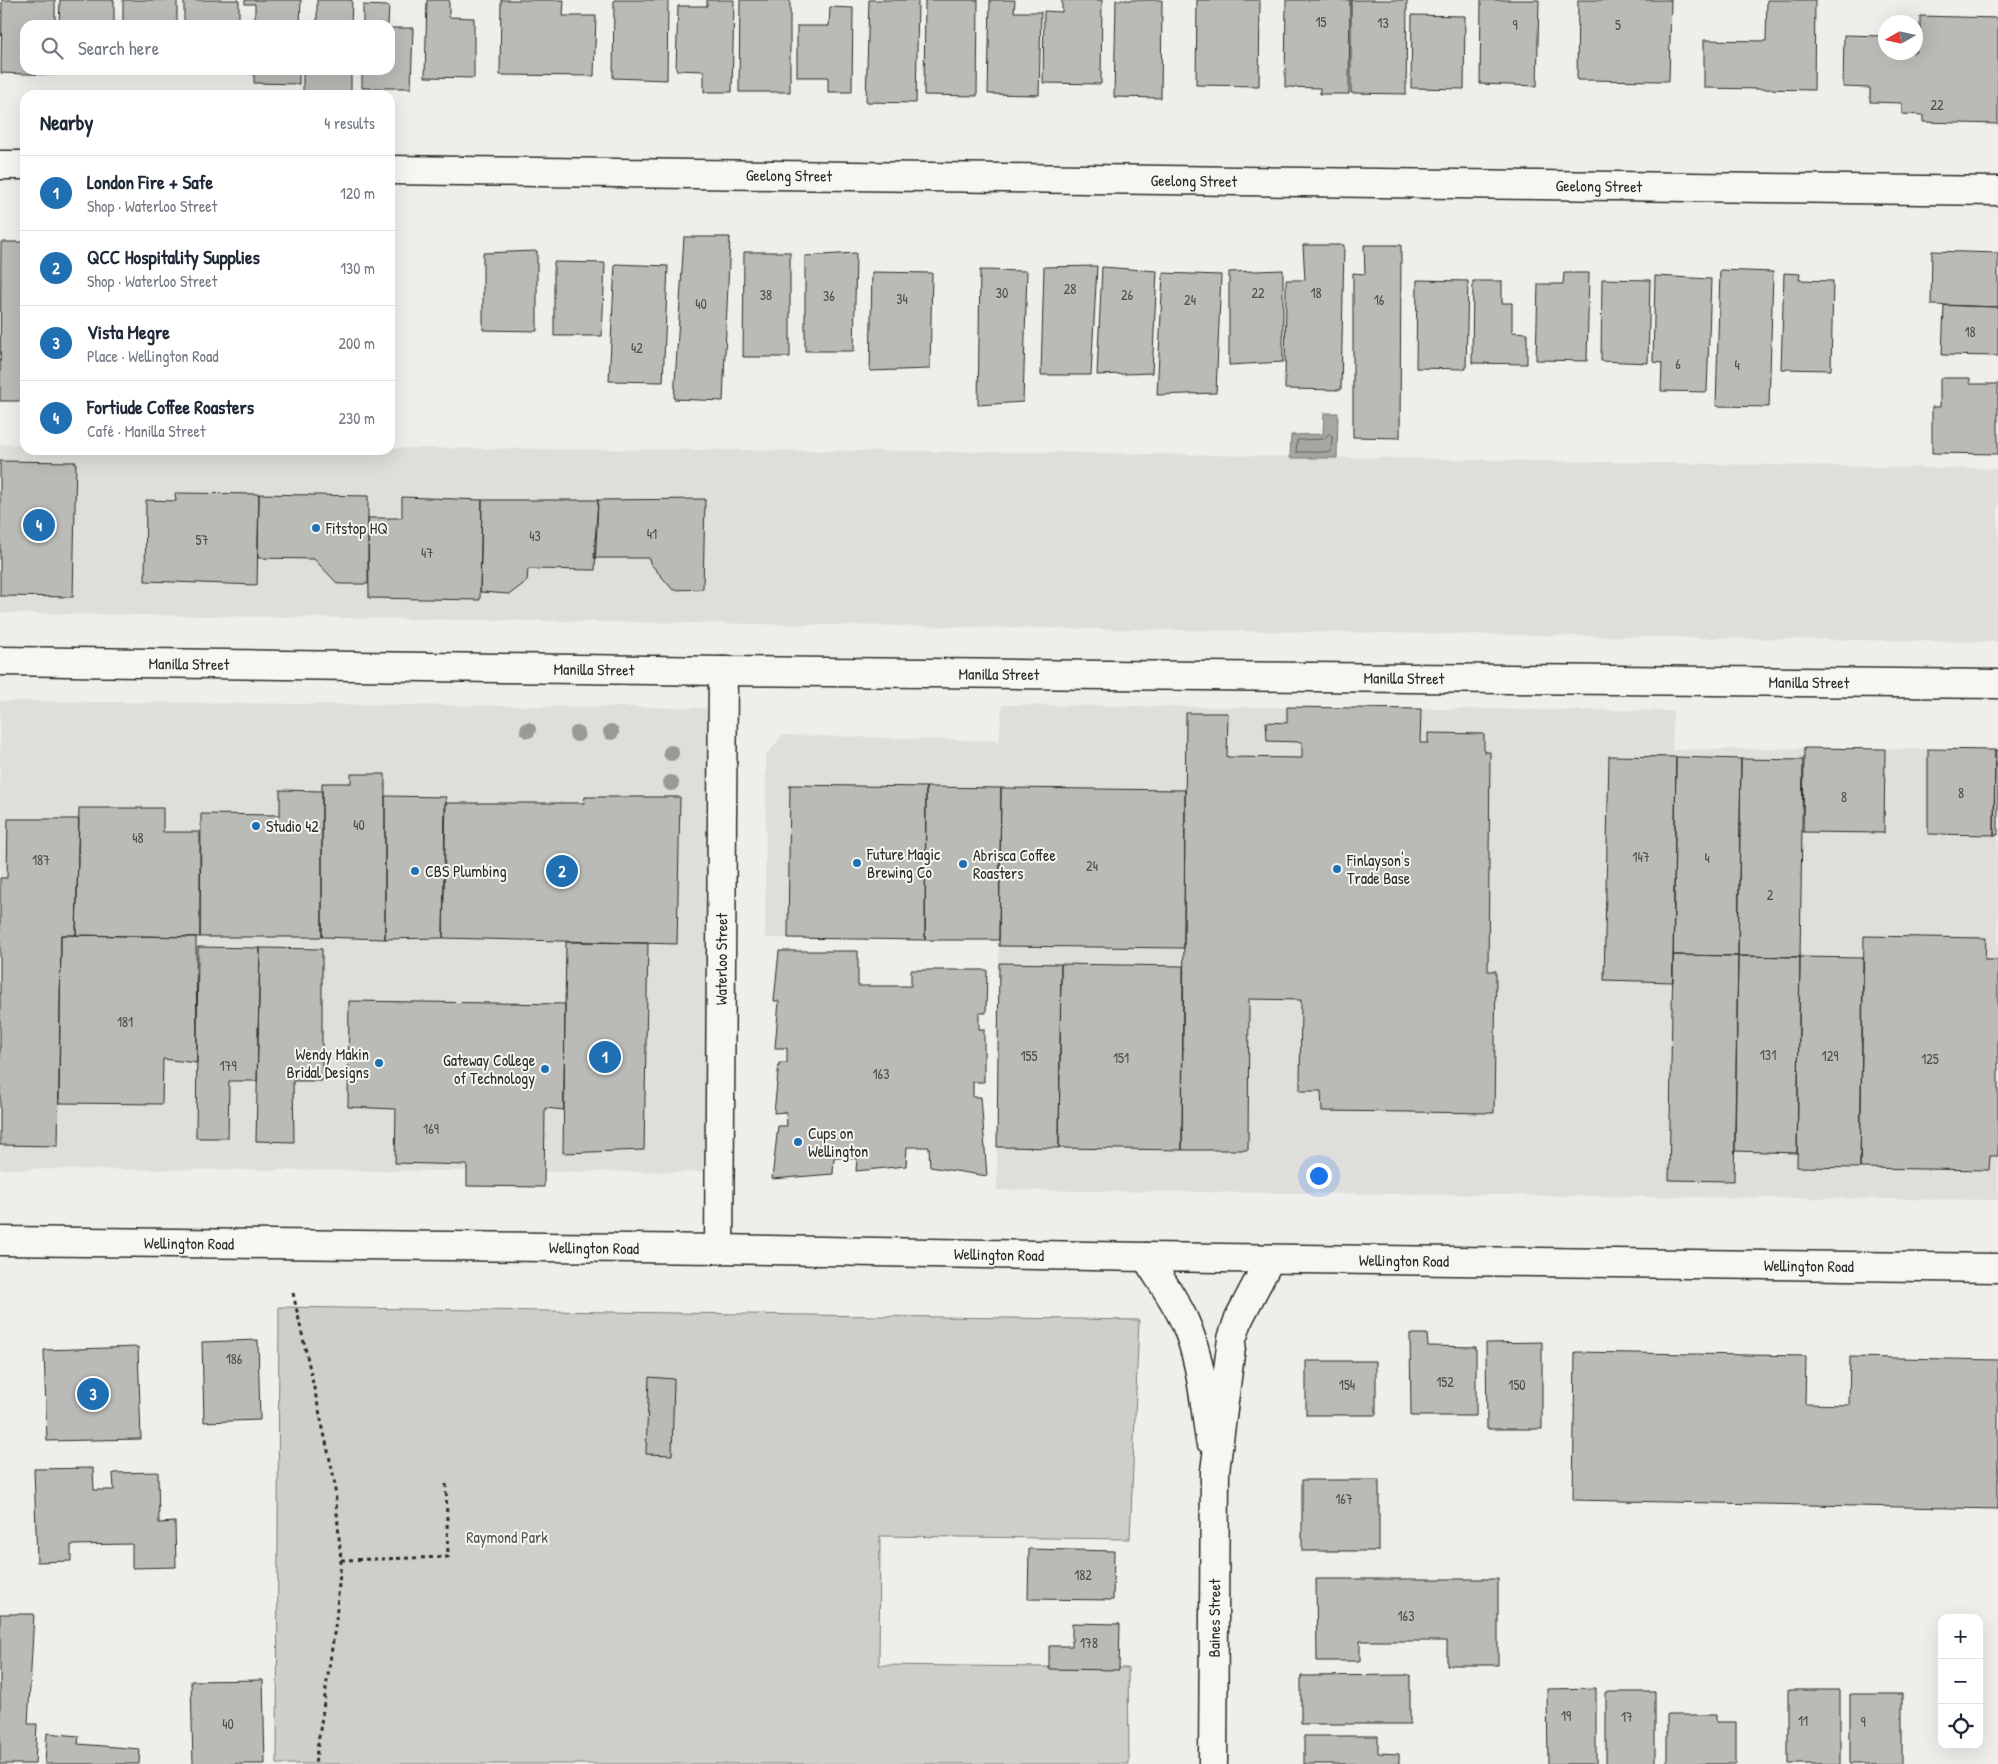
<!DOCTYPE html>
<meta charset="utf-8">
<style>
body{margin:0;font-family:"Patrick Hand",sans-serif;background:#f6f6f7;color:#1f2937}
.controls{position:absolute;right:15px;bottom:15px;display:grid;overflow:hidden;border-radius:10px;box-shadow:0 5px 20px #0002}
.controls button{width:45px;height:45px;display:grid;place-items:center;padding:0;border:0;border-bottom:1px solid #e0e1e3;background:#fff;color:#1f2937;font:25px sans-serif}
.compass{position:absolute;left:1878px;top:15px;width:45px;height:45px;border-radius:50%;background:#fff;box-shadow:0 5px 20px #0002;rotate:261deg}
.you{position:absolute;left:1318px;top:1175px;width:18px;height:18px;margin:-12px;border:4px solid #fff;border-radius:50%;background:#1a73e8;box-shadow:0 0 0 8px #1a73e833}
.badge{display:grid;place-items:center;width:32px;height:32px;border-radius:50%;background:#1f6fb2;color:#fff;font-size:16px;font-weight:700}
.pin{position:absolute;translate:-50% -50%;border:2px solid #fff;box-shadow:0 1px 5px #0006}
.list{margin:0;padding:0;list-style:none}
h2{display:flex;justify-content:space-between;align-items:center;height:65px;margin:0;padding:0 20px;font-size:21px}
h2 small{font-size:16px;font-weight:400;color:#747a83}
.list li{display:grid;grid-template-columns:32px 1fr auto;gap:15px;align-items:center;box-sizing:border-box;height:75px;padding:0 20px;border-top:1px solid #e0e1e3}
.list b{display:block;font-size:19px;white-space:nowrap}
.list p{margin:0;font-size:16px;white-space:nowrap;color:#747a83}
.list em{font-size:16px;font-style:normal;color:#747a83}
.icon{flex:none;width:28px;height:28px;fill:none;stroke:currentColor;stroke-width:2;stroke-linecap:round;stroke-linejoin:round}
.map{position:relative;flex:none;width:1998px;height:1764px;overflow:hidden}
.search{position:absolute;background:#fff;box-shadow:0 5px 20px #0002;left:20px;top:20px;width:375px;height:55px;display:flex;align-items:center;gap:12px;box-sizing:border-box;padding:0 18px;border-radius:15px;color:#747a83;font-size:19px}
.panel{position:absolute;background:#fff;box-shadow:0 5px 20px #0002;left:20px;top:90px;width:375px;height:365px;border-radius:15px}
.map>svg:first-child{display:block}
.built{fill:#dededb}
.green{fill:#cececa;stroke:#7c7c7a}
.water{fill:#a6a6a3;stroke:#757573}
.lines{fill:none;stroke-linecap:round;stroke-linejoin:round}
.shore{stroke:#5c5c5b;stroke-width:1}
.building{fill:#babab7;stroke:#2b2b2b}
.street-casing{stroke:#2b2b2b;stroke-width:31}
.secondary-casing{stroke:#2b2b2b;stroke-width:31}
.path{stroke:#2b2b2b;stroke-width:3;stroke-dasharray:4 4;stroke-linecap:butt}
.street{stroke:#f6f6f2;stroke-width:28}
.secondary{stroke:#f6f6f2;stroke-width:28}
.tree{fill:#999997}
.poi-dot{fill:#1f6fb2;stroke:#f6f6f2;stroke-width:2}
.labels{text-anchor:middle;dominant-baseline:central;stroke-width:4;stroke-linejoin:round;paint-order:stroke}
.number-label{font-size:14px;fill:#4f4f4e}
.street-label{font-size:16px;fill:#2b2b2b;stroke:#f6f6f2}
.poi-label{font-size:16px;fill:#2b2b2b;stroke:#f6f6f2;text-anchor:start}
.park-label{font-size:16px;fill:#545453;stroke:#f6f6f2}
</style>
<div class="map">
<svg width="1998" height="1764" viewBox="0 0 1998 1764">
<rect width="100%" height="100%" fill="#eeeeea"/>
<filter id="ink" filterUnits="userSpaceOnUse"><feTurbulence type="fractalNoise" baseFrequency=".02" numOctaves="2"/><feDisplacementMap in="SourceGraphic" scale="10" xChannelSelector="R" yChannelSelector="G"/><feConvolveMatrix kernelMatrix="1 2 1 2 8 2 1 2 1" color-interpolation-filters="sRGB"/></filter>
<g filter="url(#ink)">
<path class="built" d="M 0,444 L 25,445 L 25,450 L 390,450 L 390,448 L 1044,452 L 1998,469 L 1998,642 L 0,613 Z
M 0,701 L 714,708 L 708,1172 L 0,1169 Z
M 1002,705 L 1673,711 L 1672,750 L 1804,748 L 1998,750 L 1998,1200 L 997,1190 L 999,940 L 765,938 L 766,755 L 783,735 L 999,741 Z"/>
<path class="green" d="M 279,1307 L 1139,1320 L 1130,1539 L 880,1536 L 879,1665 L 1128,1668 L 1129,1764 L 277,1764 Z"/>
<path class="water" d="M 1324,413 L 1338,413 L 1337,458 L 1290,458 L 1291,435 L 1323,434 Z"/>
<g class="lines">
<path class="shore" d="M 1329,434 L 1332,436 L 1331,452 L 1296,452 L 1297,440 L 1323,439 Z"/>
</g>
<path class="building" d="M 2,0 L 55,0 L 55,25 L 25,25 L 25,70 L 54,70 L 54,75 L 1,73 Z
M 60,0 L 114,0 L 114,25 L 59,25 Z
M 123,0 L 177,0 L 177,25 L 123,25 Z
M 184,0 L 239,0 L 239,25 L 184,25 Z
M 245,0 L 301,0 L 300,25 L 255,25 L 255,4 L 245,4 Z
M 317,0 L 352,0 L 351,25 L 317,25 Z
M 427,0 L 449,0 L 449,17 L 474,18 L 474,78 L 425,77 Z
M 501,0 L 564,0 L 563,16 L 596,16 L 594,76 L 500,75 Z
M 614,0 L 668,0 L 667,80 L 613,78 Z
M 707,0 L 734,0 L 732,92 L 704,92 L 704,71 L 676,70 L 678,6 L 707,6 Z
M 740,0 L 790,0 L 790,92 L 739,92 Z
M 869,0 L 918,0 L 916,103 L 866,102 Z
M 925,0 L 978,0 L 977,96 L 924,95 Z
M 990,0 L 1015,0 L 1014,12 L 1041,12 L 1039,95 L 988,94 Z
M 1062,0 L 1102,0 L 1101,84 L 1043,83 L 1044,11 L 1062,12 Z
M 1116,0 L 1162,0 L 1161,98 L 1114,97 Z
M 1197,0 L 1260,0 L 1259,86 L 1196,85 Z
M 1286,0 L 1350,0 L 1349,94 L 1320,94 L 1320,88 L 1285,87 Z
M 1351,0 L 1407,0 L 1406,94 L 1351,93 Z
M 1481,0 L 1539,0 L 1537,86 L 1480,84 Z
M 1578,0 L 1671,0 L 1669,81 L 1577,80 Z
M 1767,0 L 1815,0 L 1814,90 L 1704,88 L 1704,40 L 1766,41 Z
M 363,5 L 389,6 L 388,25 L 363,25 Z
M 830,7 L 853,8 L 852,92 L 828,92 L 828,77 L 797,77 L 797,26 L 829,26 Z
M 1412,15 L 1465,16 L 1464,89 L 1411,88 Z
M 1920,16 L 1998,18 L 1998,124 L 1923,122 L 1923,115 L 1902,114 L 1902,103 L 1870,102 L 1870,88 L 1843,87 L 1844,35 L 1886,36 L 1886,52 L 1916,52 L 1916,37 L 1920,37 Z
M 390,28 L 413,28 L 411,88 L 362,88 L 362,70 L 390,70 Z
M 59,70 L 113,70 L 113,72 L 59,71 Z
M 254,70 L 299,70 L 299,84 L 254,83 Z
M 303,70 L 351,70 L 351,95 L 303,95 Z
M 684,237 L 730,237 L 723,401 L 674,399 Z
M 1,242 L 25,242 L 25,401 L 0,401 Z
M 1303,245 L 1344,245 L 1341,390 L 1285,389 L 1286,280 L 1305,280 Z
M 1364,245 L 1401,245 L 1400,438 L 1353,437 L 1353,273 L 1365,274 Z
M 537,251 L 537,331 L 483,330 L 483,253 Z
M 1932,251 L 1998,253 L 1998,307 L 1931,305 Z
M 744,252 L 790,252 L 790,357 L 743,357 Z
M 856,253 L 854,351 L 805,351 L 805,256 Z
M 554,262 L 605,263 L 602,336 L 554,336 Z
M 615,264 L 668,266 L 663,382 L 609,381 Z
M 1097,266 L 1091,375 L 1041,375 L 1044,267 Z
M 1102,267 L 1157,271 L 1152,373 L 1097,375 Z
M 980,270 L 1027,271 L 1023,402 L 978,405 Z
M 1283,270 L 1283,362 L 1229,365 L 1229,272 Z
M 1720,270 L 1773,272 L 1769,407 L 1716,406 Z
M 872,272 L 932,273 L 930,369 L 870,371 Z
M 1163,273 L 1221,275 L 1216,393 L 1157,395 Z
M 1564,273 L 1589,273 L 1587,361 L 1536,360 L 1538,284 L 1563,284 Z
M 1784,273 L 1800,274 L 1799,280 L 1833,281 L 1831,370 L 1781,369 Z
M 1655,276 L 1711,279 L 1707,392 L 1661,391 L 1662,363 L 1653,362 Z
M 1602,279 L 1650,280 L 1648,363 L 1601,361 Z
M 1417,280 L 1468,281 L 1466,369 L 1416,368 Z
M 1473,281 L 1502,281 L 1502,303 L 1512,303 L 1512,332 L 1527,333 L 1527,364 L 1472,363 Z
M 1944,305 L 1998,307 L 1998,356 L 1942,355 Z
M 1940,378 L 1970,378 L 1970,384 L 1998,384 L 1998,454 L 1932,453 L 1932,407 L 1940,407 Z
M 0,461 L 76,462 L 73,597 L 0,596 Z
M 175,493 L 259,494 L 257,585 L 145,581 L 146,500 L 176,501 Z
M 259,494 L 368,496 L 368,584 L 338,584 L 314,559 L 258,558 Z
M 402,497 L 482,500 L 480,600 L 369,598 L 368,518 L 402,518 Z
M 705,499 L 703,589 L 673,590 L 650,563 L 649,558 L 594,558 L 598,500 Z
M 482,500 L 598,500 L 595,570 L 528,569 L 527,581 L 510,594 L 480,592 Z
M 1287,707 L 1421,709 L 1420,743 L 1428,743 L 1428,733 L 1484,734 L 1484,752 L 1490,752 L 1488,971 L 1496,971 L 1494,1113 L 1322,1111 L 1321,1091 L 1300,1091 L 1301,1000 L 1249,999 L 1248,1150 L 1182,1150 L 1186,713 L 1228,713 L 1227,757 L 1302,758 L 1302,742 L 1267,741 L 1266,722 L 1287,723 Z
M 1804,748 L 1885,749 L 1884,833 L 1803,832 Z
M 1928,749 L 1995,750 L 1994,835 L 1928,834 Z
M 1995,750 L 1998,750 L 1998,835 L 1994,835 Z
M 1609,756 L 1676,757 L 1673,982 L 1604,980 Z
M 1676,757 L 1741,759 L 1738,956 L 1673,955 Z
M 1741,759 L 1803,760 L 1800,957 L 1738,956 Z
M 351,774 L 385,774 L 385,939 L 322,937 L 322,783 L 351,783 Z
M 790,785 L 926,787 L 925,940 L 788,938 Z
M 926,787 L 1001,788 L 999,940 L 925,940 Z
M 1001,788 L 1185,790 L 1184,948 L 999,946 Z
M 280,790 L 322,791 L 322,937 L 200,937 L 201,814 L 280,815 Z
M 385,796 L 446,797 L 443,938 L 385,939 Z
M 585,797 L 680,797 L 677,944 L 443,938 L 445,803 L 584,803 Z
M 79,808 L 163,808 L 163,832 L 200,832 L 200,937 L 76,935 Z
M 8,819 L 79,819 L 76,935 L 61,935 L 58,1146 L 0,1145 L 0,878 L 7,878 Z
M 61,935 L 196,937 L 197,1063 L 163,1059 L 162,1104 L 59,1103 Z
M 1864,936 L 1986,938 L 1985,960 L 1998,960 L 1998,1156 L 1990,1156 L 1989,1170 L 1860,1168 Z
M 566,942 L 648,943 L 644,1150 L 563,1153 Z
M 198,947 L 260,948 L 257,1081 L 229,1081 L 228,1138 L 196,1138 Z
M 260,948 L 322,949 L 322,1081 L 293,1081 L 294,1142 L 256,1141 Z
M 779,951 L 858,951 L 858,986 L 911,986 L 911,970 L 987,970 L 986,1013 L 979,1013 L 979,1029 L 984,1029 L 984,1082 L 973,1082 L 973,1097 L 981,1097 L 987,1176 L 930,1167 L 929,1147 L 907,1147 L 906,1166 L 856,1171 L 857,1158 L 834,1158 L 833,1174 L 772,1179 L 778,1126 L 787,1126 L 786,1112 L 774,1113 L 779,1063 L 787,1063 L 787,1048 L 775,1048 L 779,1001 L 774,1001 Z
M 1673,955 L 1738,956 L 1734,1181 L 1669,1180 Z
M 1738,956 L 1800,957 L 1797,1153 L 1735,1151 Z
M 1800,957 L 1863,958 L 1860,1168 L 1797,1167 Z
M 999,963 L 1061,964 L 1059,1148 L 997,1147 Z
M 1061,964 L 1183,966 L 1182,1150 L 1059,1148 Z
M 349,1001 L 565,1004 L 564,1110 L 545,1108 L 544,1187 L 467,1186 L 467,1165 L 395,1163 L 396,1109 L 348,1107 Z
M 1410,1334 L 1427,1334 L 1428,1346 L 1476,1347 L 1476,1416 L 1411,1416 Z
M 258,1340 L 260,1420 L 204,1422 L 202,1342 Z
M 1542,1342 L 1542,1429 L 1487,1429 L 1486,1343 Z
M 138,1347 L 141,1439 L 47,1441 L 44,1350 Z
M 1575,1352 L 1806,1356 L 1805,1404 L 1849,1405 L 1850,1357 L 1998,1360 L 1998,1509 L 1573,1500 Z
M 1306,1361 L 1376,1361 L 1376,1415 L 1306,1415 Z
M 649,1377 L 674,1379 L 672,1455 L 646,1454 Z
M 93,1468 L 94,1490 L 114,1490 L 113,1473 L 158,1472 L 159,1523 L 175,1522 L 176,1567 L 132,1568 L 132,1544 L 71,1545 L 71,1561 L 37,1562 L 34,1469 Z
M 1302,1480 L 1379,1480 L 1379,1551 L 1302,1551 Z
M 1029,1549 L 1114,1551 L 1113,1600 L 1028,1599 Z
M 1316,1579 L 1498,1579 L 1498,1665 L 1447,1665 L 1447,1641 L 1360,1641 L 1360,1661 L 1317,1661 Z
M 0,1614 L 34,1614 L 28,1724 L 37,1724 L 35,1764 L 0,1764 Z
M 1072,1623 L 1120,1624 L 1119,1670 L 1049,1669 L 1049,1646 L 1072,1646 Z
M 1410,1675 L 1410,1724 L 1301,1724 L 1301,1676 Z
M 263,1680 L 265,1764 L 193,1764 L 191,1681 Z
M 1596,1688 L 1596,1764 L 1548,1764 L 1547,1689 Z
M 1788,1690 L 1840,1690 L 1840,1764 L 1788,1764 Z
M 1606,1692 L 1655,1692 L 1655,1764 L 1606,1764 Z
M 1850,1694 L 1902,1694 L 1902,1764 L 1850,1764 Z
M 1667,1715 L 1716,1715 L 1716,1722 L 1736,1722 L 1736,1764 L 1667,1764 Z
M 47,1733 L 79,1736 L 78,1744 L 140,1749 L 139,1764 L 45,1764 Z
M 1304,1736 L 1378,1736 L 1378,1753 L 1399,1754 L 1399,1764 L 1304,1764 Z"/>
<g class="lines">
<defs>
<g id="street">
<path d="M 0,165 L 25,165"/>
<path id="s1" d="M 390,170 L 1998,191"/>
<path id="s2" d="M 0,661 L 723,671 L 1998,684"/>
<path id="s3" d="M 719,1249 L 723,671"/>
</g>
<g id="secondary">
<path id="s4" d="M 0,1241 L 719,1249 L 1146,1257 L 1998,1268"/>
<path d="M 1146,1257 C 1159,1278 1174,1298 1184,1320 C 1201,1357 1204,1400 1210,1440"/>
<path id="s5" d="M 1213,1764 L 1215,1471 L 1232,1339 L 1239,1318 L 1270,1259"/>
</g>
</defs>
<use href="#street" class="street-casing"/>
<use href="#secondary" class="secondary-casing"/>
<path class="path" d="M 293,1293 L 334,1478 L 341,1560 L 336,1620 L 315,1764
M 341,1560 L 448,1557 L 446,1483"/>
<use href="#street" class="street"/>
<use href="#secondary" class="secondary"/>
</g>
<g class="tree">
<circle cx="528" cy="730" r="8"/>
<circle cx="611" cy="732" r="8"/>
<circle cx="577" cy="734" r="8"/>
<circle cx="671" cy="753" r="8"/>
<circle cx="671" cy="783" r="8"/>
</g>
</g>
<g class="poi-dot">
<circle cx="316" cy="528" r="5"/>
<circle cx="256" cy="826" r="5"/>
<circle cx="857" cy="863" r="5"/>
<circle cx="963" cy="864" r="5"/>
<circle cx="1337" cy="869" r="5"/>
<circle cx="415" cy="871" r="5"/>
<circle cx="379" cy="1063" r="5"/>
<circle cx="545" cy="1069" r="5"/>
<circle cx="798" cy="1142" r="5"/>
</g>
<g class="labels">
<g class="number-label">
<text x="1321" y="21">15</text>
<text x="1383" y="22">13</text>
<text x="1515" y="24">9</text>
<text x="1618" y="24">5</text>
<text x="1937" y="104">22</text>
<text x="1070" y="288">28</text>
<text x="1002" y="292">30</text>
<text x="1258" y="292">22</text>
<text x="1316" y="292">18</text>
<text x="766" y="294">38</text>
<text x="1127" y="294">26</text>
<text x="829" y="295">36</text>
<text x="902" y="298">34</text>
<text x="1190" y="299">24</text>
<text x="1379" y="299">16</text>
<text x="701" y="303">40</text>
<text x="1970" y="331">18</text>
<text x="637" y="347">42</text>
<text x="1678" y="363">6</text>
<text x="1737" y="364">4</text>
<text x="652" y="533">41</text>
<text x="535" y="535">43</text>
<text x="202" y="539">57</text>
<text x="427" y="552">47</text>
<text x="1961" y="792">8</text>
<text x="1844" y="796">8</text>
<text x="359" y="824">40</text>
<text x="138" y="837">48</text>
<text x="1641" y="856">147</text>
<text x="1707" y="857">4</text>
<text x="41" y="859">187</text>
<text x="1092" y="865">24</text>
<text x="1770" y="894">2</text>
<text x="125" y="1021">181</text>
<text x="1768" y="1054">131</text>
<text x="1029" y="1055">155</text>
<text x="1830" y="1055">129</text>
<text x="1121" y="1057">151</text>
<text x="1930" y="1058">125</text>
<text x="228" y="1065">179</text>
<text x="881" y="1073">163</text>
<text x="431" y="1128">169</text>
<text x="234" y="1358">186</text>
<text x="1445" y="1381">152</text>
<text x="1347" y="1384">154</text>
<text x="1517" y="1384">150</text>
<text x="1344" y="1498">167</text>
<text x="1083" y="1574">182</text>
<text x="1406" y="1615">163</text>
<text x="1089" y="1642">178</text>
<text x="1566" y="1715">19</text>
<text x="1627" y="1716">17</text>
<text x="1803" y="1720">11</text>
<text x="1863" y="1721">9</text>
<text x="228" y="1723">40</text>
</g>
<g class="street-label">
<text stroke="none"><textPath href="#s1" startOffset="399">Geelong Street</textPath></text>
<text stroke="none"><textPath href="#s1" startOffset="804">Geelong Street</textPath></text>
<text stroke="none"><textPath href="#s1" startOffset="1209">Geelong Street</textPath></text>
<text stroke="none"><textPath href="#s2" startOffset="189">Manilla Street</textPath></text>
<text stroke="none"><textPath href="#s2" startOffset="594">Manilla Street</textPath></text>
<text stroke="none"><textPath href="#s2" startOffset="999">Manilla Street</textPath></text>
<text stroke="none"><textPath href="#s2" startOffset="1404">Manilla Street</textPath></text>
<text stroke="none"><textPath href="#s2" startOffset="1809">Manilla Street</textPath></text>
<text stroke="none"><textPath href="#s3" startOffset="290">Waterloo Street</textPath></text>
<text stroke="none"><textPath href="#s4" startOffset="189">Wellington Road</textPath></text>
<text stroke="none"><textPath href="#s4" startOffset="594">Wellington Road</textPath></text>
<text stroke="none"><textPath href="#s4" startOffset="999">Wellington Road</textPath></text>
<text stroke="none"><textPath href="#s4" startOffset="1404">Wellington Road</textPath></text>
<text stroke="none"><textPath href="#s4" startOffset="1809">Wellington Road</textPath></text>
<text stroke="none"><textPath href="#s5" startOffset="146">Baines Street</textPath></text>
</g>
<g class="poi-label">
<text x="326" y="528">Fitstop HQ</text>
<text x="266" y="826">Studio 42</text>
<text x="867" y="854">Future Magic<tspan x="867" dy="18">Brewing Co</tspan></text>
<text x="973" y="855">Abrisca Coffee<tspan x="973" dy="18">Roasters</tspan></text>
<text x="1347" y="860">Finlayson's<tspan x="1347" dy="18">Trade Base</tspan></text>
<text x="425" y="871">CBS Plumbing</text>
<text x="369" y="1054" text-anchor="end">Wendy Makin<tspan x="369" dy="18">Bridal Designs</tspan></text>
<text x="535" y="1060" text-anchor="end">Gateway College<tspan x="535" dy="18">of Technology</tspan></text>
<text x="808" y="1133">Cups on<tspan x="808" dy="18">Wellington</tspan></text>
</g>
<g class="park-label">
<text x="507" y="1537">Raymond Park</text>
</g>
</g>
</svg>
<div class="controls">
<button>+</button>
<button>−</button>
<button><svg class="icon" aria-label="locate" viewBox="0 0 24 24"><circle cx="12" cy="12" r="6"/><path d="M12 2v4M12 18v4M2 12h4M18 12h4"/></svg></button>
</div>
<svg class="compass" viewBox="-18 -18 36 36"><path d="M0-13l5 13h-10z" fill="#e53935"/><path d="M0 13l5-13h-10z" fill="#747a83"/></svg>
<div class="you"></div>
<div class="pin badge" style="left:605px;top:1057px">1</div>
<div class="pin badge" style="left:562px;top:871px">2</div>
<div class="pin badge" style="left:93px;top:1394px">3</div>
<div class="pin badge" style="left:39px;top:525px">4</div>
<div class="search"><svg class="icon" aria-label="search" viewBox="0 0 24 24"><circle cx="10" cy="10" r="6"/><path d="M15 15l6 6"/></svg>Search here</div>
<section class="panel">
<h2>Nearby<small>4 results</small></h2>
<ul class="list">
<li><span class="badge">1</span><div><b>London Fire + Safe</b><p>Shop · Waterloo Street</p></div><em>120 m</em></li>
<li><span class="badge">2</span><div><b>QCC Hospitality Supplies</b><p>Shop · Waterloo Street</p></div><em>130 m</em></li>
<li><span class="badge">3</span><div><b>Vista Megre</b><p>Place · Wellington Road</p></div><em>200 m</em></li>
<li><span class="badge">4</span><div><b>Fortiude Coffee Roasters</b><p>Café · Manilla Street</p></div><em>230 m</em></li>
</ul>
</section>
</div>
